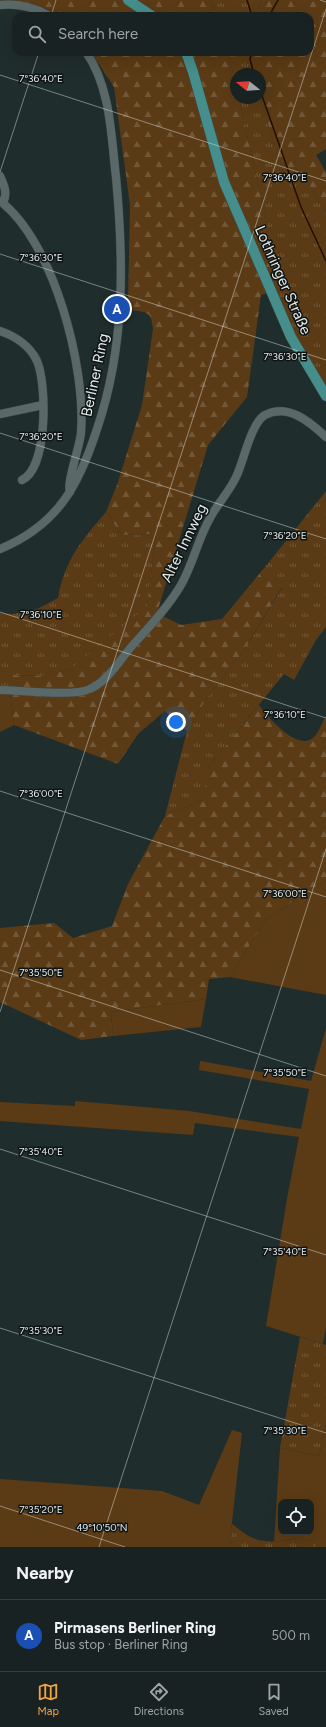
<!DOCTYPE html>
<meta charset="utf-8">
<style>
body{margin:0;font-family:Figtree,sans-serif;background:#212a2a;color:#f1f3f6}
.controls{position:absolute;right:12px;bottom:12px;display:grid;overflow:hidden;border-radius:8px;box-shadow:0 4px 16px #0002}
.controls button{width:36px;height:36px;display:grid;place-items:center;padding:0;border:0;border-bottom:1px solid #363f40;background:#182222;color:#f1f3f6;font:20px sans-serif}
.compass{position:absolute;left:230px;top:68px;width:36px;height:36px;border-radius:50%;background:#182222;box-shadow:0 4px 16px #0002;rotate:288deg}
.you{position:absolute;left:176px;top:722px;width:14px;height:14px;margin:-10px;border:3px solid #fff;border-radius:50%;background:#1a73e8;box-shadow:0 0 0 6px #1a73e833}
.badge{display:grid;place-items:center;width:26px;height:26px;border-radius:50%;background:#f4a344;color:#fff;font-size:13px;font-weight:700}
.pin{position:absolute;translate:-50% -50%;border:2px solid #fff;box-shadow:0 1px 4px #0006}
.list{margin:0;padding:0;list-style:none}
h2{display:flex;justify-content:space-between;align-items:center;height:52px;margin:0;padding:0 16px;font-size:17px}
h2 small{font-size:13px;font-weight:400;color:#9fa4a5}
.list li{display:grid;grid-template-columns:26px 1fr auto;gap:12px;align-items:center;box-sizing:border-box;height:72px;padding:0 16px;border-top:1px solid #363f40}
.list b{display:block;font-size:15px;white-space:nowrap}
.list p{margin:0;font-size:13px;white-space:nowrap;color:#9fa4a5}
.list em{font-size:13px;font-style:normal;color:#9fa4a5}
.icon{flex:none;width:22px;height:22px;fill:none;stroke:currentColor;stroke-width:2;stroke-linecap:round;stroke-linejoin:round}
.map{position:relative;flex:none;width:326px;height:1547px;overflow:hidden}
.search{position:absolute;background:#182222;box-shadow:0 4px 16px #0002;left:12px;right:12px;top:12px;height:44px;display:flex;align-items:center;gap:10px;box-sizing:border-box;padding:0 14px;border-radius:12px;color:#9fa4a5;font-size:15px}
.sheet{height:124px;background:#182222}
nav{display:flex;justify-content:space-around;align-items:center;box-sizing:border-box;height:56px;border-top:1px solid #363f40;background:#182222;font-size:11px;color:#9fa4a5}
nav a{display:grid;justify-items:center;gap:2px}
nav .on{color:#f4a344}
.map>svg:first-child{display:block}
.grass{fill:url(#grass-tufts)}
.forest{fill:url(#forest-firs)}
.garden{fill:#5b3b15;fill-rule:evenodd}
.lines{fill:none;stroke-linecap:round;stroke-linejoin:round}
.stream{stroke:#230f00;stroke-width:1.5}
.minor-casing{stroke:#3e4948;stroke-width:9}
.major-casing{stroke:#3e4948;stroke-width:11}
.minor{stroke:#5a6968;stroke-width:8}
.major{stroke:#458e8b;stroke-width:10}
.ticks{fill:none;stroke:#e4eceb;stroke-width:1;stroke-opacity:0.45}
.labels{text-anchor:middle;dominant-baseline:central;stroke-width:3;stroke-linejoin:round;paint-order:stroke}
.street-label{font-size:15px;fill:#e4eceb;stroke:#0f1414}
.ticks-label{font-size:10px;text-anchor:middle;fill:#e4eceb;stroke:#0f1414;stroke-width:3;stroke-linejoin:round;paint-order:stroke}
</style>
<div class="map">
<svg width="326" height="1547" viewBox="0 0 326 1547">
<defs>
<pattern id="grass-tufts" width="24" height="20" patternUnits="userSpaceOnUse"><rect width="24" height="20" fill="#5b3b15"/><path d="M3 7l-1-3M5 7V3M7 7l1-3M15 17l-1-3M17 17v-4M19 17l1-3" fill="none" stroke="#725837"/></pattern>
<pattern id="forest-firs" width="22" height="20" patternUnits="userSpaceOnUse"><rect width="22" height="20" fill="#5b3b15"/><path d="M5 1l3.5 6h-7zM16 11l3.5 6h-7z" fill="#725837"/></pattern>
</defs>
<rect width="100%" height="100%" fill="#202d2d"/>
<path class="grass" d="M 210,0 L 262,0 L 254,16 L 220,16 Z
M 228,52 L 251,52 L 250,68 L 252,74 L 236,74 L 236,87 Z
M 239,98 L 260,98 L 283,172 L 298,168 L 326,211 L 326,388 L 295,336 L 275,291 L 289,287 L 272,247 Z
M 326,491 L 326,627 L 316,640 L 294,680 L 284,674 L 205,771 L 205,799 L 165,816 L 187,731 L 206,699 L 241,655 L 282,588 L 265,567 Z
M 106,512 L 122,535 L 156,534 L 147,607 L 71,669 L 42,676 L 9,675 L 10,692 L 0,693 L 0,613 L 13,614 L 37,609 L 58,598 C 65,560 81,541 106,512 Z
M 300,1337 L 326,1345 L 326,1423 L 319,1456 L 280,1448 Z
M 232,1524 C 239,1529 245,1535 253,1538 C 272,1546 295,1538 315,1534 L 315,1547 L 233,1547 L 230,1540 Z"/>
<path class="forest" d="M 0,0 L 210,0 L 220,16 L 58,16 C 41,2 20,3 0,3 Z
M 262,0 L 326,0 L 326,149 L 316,155 L 326,172 L 326,211 L 298,168 L 283,172 L 260,98 L 260,74 L 252,74 L 250,68 L 251,52 L 310,52 L 310,16 L 254,16 Z
M 91,52 L 228,52 L 236,87 L 236,98 L 239,98 L 272,247 L 289,288 L 261,295 L 247,397 L 208,445 L 157,613 L 181,625 L 222,619 L 265,567 L 282,587 L 241,655 L 206,699 L 187,731 L 165,711 L 138,734 L 118,764 L 14,725 L 8,675 L 42,676 L 71,669 L 147,606 L 156,534 L 122,535 L 106,512 L 117,485 L 142,405 L 153,329 C 151,311 148,313 132,310 L 128,303 L 130,205 L 114,87 Z
M 259,705 C 268,717 296,751 313,738 C 319,733 322,722 326,716 L 326,881 L 267,918 L 230,977 L 209,979 L 206,999 L 111,1012 L 113,1036 L 81,1040 L 0,1002 L 0,928 L 54,923 L 73,938 L 112,926 L 128,884 L 165,816 L 205,799 L 205,771 Z"/>
<path class="garden" d="M 10,692 L 14,725 L 0,732 L 0,693 Z
M 326,881 L 326,995 L 230,977 L 267,918 Z
M 206,999 L 201,1027 L 113,1036 L 111,1012 Z
M 326,1028 L 326,1327 L 323,1344 L 266,1326 L 288,1193 L 299,1137 L 195,1123 L 193,1135 L 0,1121 L 0,1102 L 75,1106 L 75,1101 L 189,1111 L 301,1129 L 309,1089 L 199,1070 L 200,1061 L 311,1081 Z
M 326,1423 L 326,1547 L 315,1547 L 315,1535 L 274,1542 L 280,1448 L 319,1456 ZM 281,1502 L 311,1502 L 311,1532 L 281,1532 Z
M 232,1430 L 242,1433 L 230,1540 L 233,1547 L 0,1547 L 0,1479 L 162,1491 L 199,1505 Z"/>
<g class="lines">
<path class="stream" d="M 247,0 L 252,16
M 269,16 L 278,0
M 252,52 L 250,59 L 254,74
M 260,90 L 301,207 L 326,261"/>
<defs>
<path id="minor" d="M 0,5 C 18,3 34,7 50,16
M 0,176 C 4,185 8,193 3,203
M 0,201 C 54,242 86,367 81,433 C 80,446 66,484 70,492
M 0,331 C 15,336 30,346 37,361 C 47,384 48,468 22,480
M 0,414 L 43,405
M 0,549 C 58,525 79,485 97,429 C 125,347 124,263 116,177 C 111,136 111,88 86,52
M 0,690 C 21,690 74,697 90,689 C 108,681 119,661 132,646 C 149,627 168,607 181,585 C 193,564 198,539 210,518 C 218,503 230,491 237,475 C 244,460 251,423 265,415 C 288,403 310,422 326,437"/>
<path id="major" d="M 128,0 L 152,16
M 186,52 L 193,72 L 224,182 L 291,337 L 326,396"/>
</defs>
<use href="#minor" class="minor-casing"/>
<use href="#major" class="major-casing"/>
<use href="#minor" class="minor"/>
<use href="#major" class="major"/>
</g>
<path class="ticks" d="M 320,0 L 326,2M 51,16 L 56,0M 0,75 L 326,181M 0,172 L 39,52M 0,254 L 326,360M 0,433 L 326,539M 0,612 L 326,718M 0,791 L 326,897M 0,970 L 326,1076M 0,1012 L 326,9M 0,1149 L 326,1255M 0,1328 L 326,1433M 0,1506 L 125,1547M 99,1547 L 326,849"/>
<g class="labels">
<g class="street-label">
<text transform="translate(283 280) rotate(66)">Lothringer Straße</text>
<text transform="translate(95 375) rotate(-78)">Berliner Ring</text>
<text transform="translate(184 543) rotate(-64)">Alter Innweg</text>
</g>
</g>
<g class="ticks-label">
<text x="41" y="82">7°36'40"E</text>
<text x="285" y="181">7°36'40"E</text>
<text x="41" y="261">7°36'30"E</text>
<text x="285" y="360">7°36'30"E</text>
<text x="41" y="440">7°36'20"E</text>
<text x="285" y="539">7°36'20"E</text>
<text x="41" y="618">7°36'10"E</text>
<text x="285" y="718">7°36'10"E</text>
<text x="41" y="797">7°36'00"E</text>
<text x="285" y="897">7°36'00"E</text>
<text x="41" y="976">7°35'50"E</text>
<text x="285" y="1076">7°35'50"E</text>
<text x="41" y="1155">7°35'40"E</text>
<text x="285" y="1255">7°35'40"E</text>
<text x="41" y="1334">7°35'30"E</text>
<text x="285" y="1434">7°35'30"E</text>
<text x="41" y="1513">7°35'20"E</text>
<text x="102" y="1531">49°10'50"N</text>
</g>
</svg>
<div class="controls">
<button><svg class="icon" aria-label="locate" viewBox="0 0 24 24"><circle cx="12" cy="12" r="6"/><path d="M12 2v4M12 18v4M2 12h4M18 12h4"/></svg></button>
</div>
<svg class="compass" viewBox="-18 -18 36 36"><path d="M0-13l5 13h-10z" fill="#e53935"/><path d="M0 13l5-13h-10z" fill="#9fa4a5"/></svg>
<div class="you"></div>
<div class="pin badge" style="left:117px;top:309px;background:#1a4fb4">A</div>
<div class="search"><svg class="icon" aria-label="search" viewBox="0 0 24 24"><circle cx="10" cy="10" r="6"/><path d="M15 15l6 6"/></svg>Search here</div>
</div>
<section class="sheet">
<h2>Nearby<small></small></h2>
<ul class="list">
<li><span class="badge" style="background:#1a4fb4">A</span><div><b>Pirmasens Berliner Ring</b><p>Bus stop · Berliner Ring</p></div><em>500 m</em></li>
</ul>
</section>
<nav>
<a class="on"><svg class="icon" aria-label="map" viewBox="0 0 24 24"><path d="M3 6l6-2 6 2 6-2v14l-6 2-6-2-6 2zM9 4v14M15 6v14"/></svg>Map</a>
<a><svg class="icon" aria-label="directions" viewBox="0 0 24 24"><path d="M12 3l9 9-9 9-9-9zM9 14v-3h6M13 9l2 2-2 2"/></svg>Directions</a>
<a><svg class="icon" aria-label="saved" viewBox="0 0 24 24"><path d="M7 4h10v16l-5-4-5 4z"/></svg>Saved</a>
</nav>
